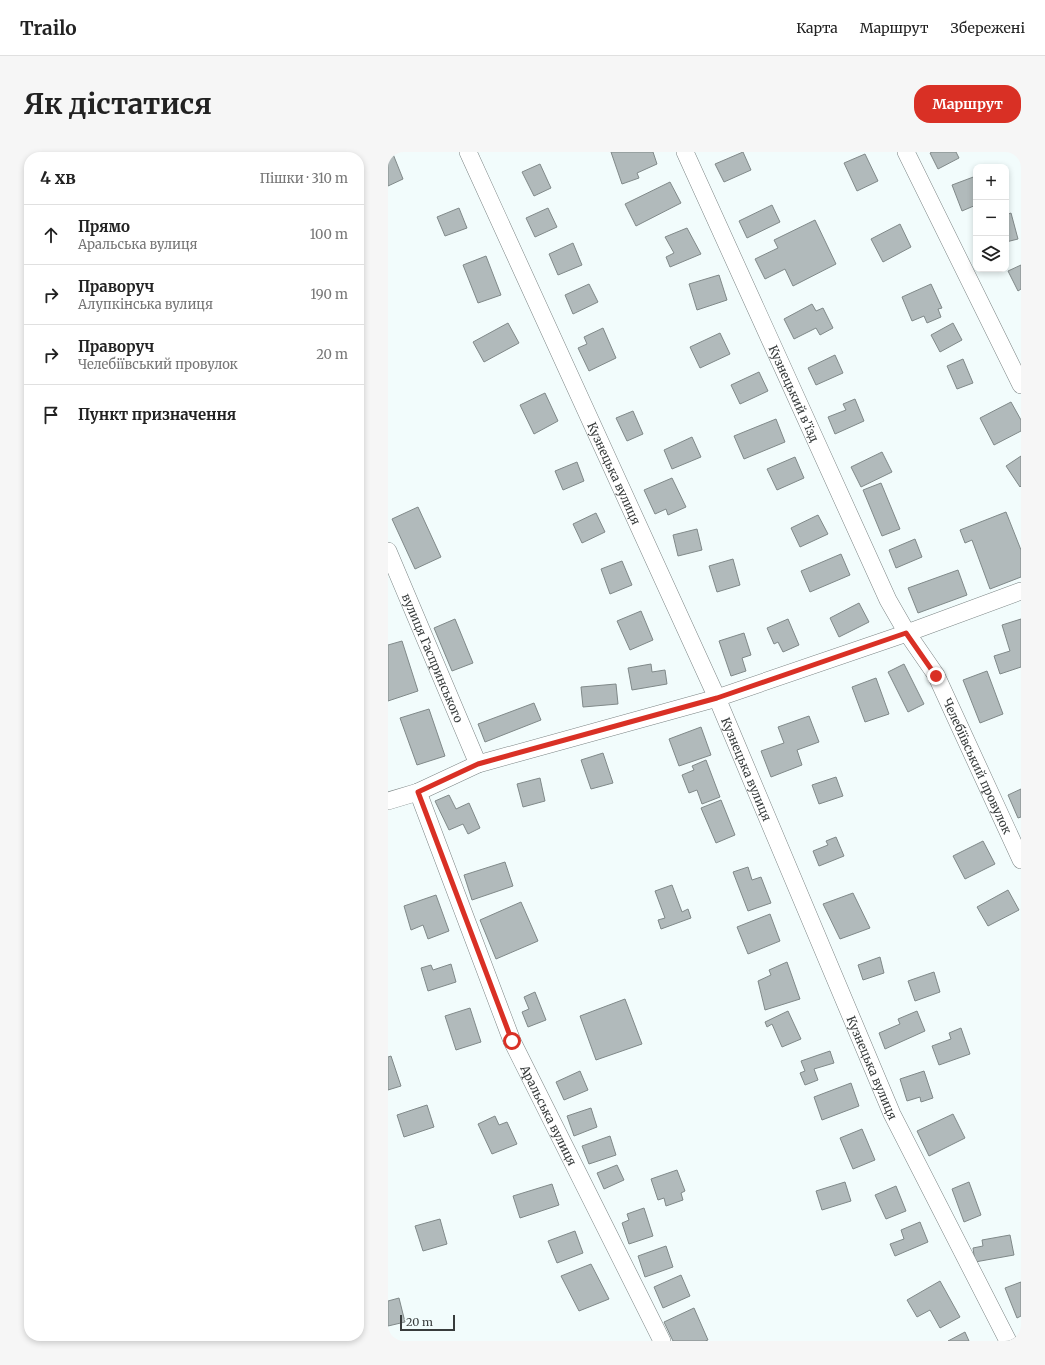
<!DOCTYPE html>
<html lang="uk">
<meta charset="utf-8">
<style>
body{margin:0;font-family:Merriweather,serif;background:#f6f6f6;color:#222}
.controls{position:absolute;right:12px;top:12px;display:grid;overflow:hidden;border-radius:8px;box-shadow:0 2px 6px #0003}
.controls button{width:36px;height:36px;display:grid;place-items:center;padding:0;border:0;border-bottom:1px solid #e0e0e0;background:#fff;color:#222;font:20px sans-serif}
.scale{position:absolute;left:12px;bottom:10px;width:55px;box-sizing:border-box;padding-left:4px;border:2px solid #383c3c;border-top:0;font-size:11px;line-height:14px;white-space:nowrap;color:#383c3c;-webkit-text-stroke:3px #f2fcfc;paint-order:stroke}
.stop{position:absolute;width:12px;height:12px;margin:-9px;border:3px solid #d93025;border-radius:50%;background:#fff}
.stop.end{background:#d93025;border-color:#fff;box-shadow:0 1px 4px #0008}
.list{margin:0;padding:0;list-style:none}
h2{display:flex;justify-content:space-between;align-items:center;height:52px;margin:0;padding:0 16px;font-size:17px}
h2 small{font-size:13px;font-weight:400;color:#767676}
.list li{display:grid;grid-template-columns:26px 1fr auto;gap:12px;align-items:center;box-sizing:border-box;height:60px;padding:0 16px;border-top:1px solid #e0e0e0}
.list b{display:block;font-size:15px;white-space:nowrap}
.list p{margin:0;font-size:13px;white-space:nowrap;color:#767676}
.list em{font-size:13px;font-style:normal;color:#767676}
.icon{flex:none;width:22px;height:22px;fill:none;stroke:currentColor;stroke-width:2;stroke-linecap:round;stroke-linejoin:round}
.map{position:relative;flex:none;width:633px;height:1189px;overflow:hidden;border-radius:16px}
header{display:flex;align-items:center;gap:24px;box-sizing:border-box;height:56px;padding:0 20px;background:#fff;border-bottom:1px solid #e0e0e0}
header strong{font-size:19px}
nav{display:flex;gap:22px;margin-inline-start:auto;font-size:14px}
.intro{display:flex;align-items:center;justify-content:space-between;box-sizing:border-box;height:96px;padding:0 24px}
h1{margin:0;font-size:28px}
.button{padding:10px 18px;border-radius:16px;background:#d93025;color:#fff;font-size:14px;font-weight:700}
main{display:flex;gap:24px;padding:0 24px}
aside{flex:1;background:#fff;border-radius:16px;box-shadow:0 2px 6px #0003}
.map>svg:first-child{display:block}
.building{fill:#b1babb;stroke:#808989}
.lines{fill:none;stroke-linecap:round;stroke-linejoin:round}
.minor-casing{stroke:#7b8484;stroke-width:18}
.minor{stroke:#fff;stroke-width:17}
.route{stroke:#d93025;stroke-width:5}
.labels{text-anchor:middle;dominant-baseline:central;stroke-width:3.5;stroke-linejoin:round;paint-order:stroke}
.street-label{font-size:12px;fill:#383c3c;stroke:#f2fcfc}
</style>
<header>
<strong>Trailo</strong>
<nav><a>Карта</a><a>Маршрут</a><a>Збережені</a></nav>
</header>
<div class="intro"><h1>Як дістатися</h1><a class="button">Маршрут</a></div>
<main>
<aside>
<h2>4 хв<small>Пішки · 310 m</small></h2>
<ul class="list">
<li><svg class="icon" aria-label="ahead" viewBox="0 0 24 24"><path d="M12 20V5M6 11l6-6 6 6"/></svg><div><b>Прямо</b><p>Аральська вулиця</p></div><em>100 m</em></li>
<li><svg class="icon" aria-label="right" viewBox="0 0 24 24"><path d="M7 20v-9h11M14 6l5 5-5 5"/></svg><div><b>Праворуч</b><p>Алупкінська вулиця</p></div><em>190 m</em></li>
<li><svg class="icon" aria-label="right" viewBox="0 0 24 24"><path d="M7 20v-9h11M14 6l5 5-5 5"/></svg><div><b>Праворуч</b><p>Челебіївський провулок</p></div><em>20 m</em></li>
<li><svg class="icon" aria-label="arrive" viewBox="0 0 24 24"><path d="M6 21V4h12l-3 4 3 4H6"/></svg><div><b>Пункт призначення</b></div></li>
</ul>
</aside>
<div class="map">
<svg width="633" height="1189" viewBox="0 0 633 1189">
<rect width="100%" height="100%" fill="#f2fcfc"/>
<path class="building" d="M 223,0 L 265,0 L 269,12 L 249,21 L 251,26 L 234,32 Z
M 355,0 L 363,18 L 336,30 L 327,12 Z
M 544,0 L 568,0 L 571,6 L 550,17 L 542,1 Z
M 5,2 L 15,27 L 0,34 L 0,4 Z
M 477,2 L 490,29 L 469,39 L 456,11 Z
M 152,12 L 163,36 L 146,44 L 134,20 Z
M 588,24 L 588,53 L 574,59 L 564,33 Z
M 282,30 L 293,51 L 248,74 L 237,52 Z
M 384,53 L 392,70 L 359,86 L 351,69 Z
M 71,56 L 79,76 L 57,84 L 49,65 Z
M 160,56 L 169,75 L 147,85 L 138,66 Z
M 623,61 L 630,87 L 618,90 L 618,63 Z
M 427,68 L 448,112 L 405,134 L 397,117 L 377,127 L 367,107 L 390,96 L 386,88 Z
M 512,72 L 523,95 L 495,110 L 483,87 Z
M 299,76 L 313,102 L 282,115 L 278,105 L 286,101 L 277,85 Z
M 185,91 L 194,113 L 170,123 L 161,102 Z
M 98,104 L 113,143 L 90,151 L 75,113 Z
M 633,113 L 633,137 L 630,139 L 620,119 Z
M 331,123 L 339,148 L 309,158 L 301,132 Z
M 201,132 L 210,150 L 185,162 L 177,143 Z
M 543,132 L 554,156 L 550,157 L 553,165 L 539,171 L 536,164 L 524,169 L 514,145 Z
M 424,152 L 428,159 L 435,156 L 445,176 L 432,183 L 428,176 L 406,187 L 396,167 Z
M 120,171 L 131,191 L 96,210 L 85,190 Z
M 565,171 L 574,188 L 552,200 L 543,183 Z
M 215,176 L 228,206 L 201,219 L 190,196 L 199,192 L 196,185 Z
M 332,181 L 342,202 L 312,216 L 302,195 Z
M 447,203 L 455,221 L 428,233 L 420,216 Z
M 575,207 L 585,231 L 569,237 L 559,214 Z
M 371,220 L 380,239 L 352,252 L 343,233 Z
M 157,241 L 170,269 L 146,282 L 132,253 Z
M 467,247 L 476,269 L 447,282 L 440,265 L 458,258 L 455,252 Z
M 623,250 L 633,268 L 633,279 L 606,293 L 592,266 Z
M 245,259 L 255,282 L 239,289 L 228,266 Z
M 388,267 L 397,290 L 356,307 L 346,284 Z
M 304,285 L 313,305 L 284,317 L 276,298 Z
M 494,300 L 504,320 L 473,335 L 463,315 Z
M 633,304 L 633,334 L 632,335 L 618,314 Z
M 407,305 L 416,326 L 389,338 L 379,317 Z
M 189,310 L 196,329 L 175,338 L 167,319 Z
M 284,326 L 298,355 L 280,363 L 278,357 L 267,362 L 256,338 Z
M 493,331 L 512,377 L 494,384 L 475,338 Z
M 30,355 L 53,405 L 27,417 L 4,367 Z
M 618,360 L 633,398 L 633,425 L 602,437 L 584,388 L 577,391 L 572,378 Z
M 208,361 L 217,380 L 194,391 L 185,372 Z
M 430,363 L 440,382 L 412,395 L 403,376 Z
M 309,377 L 314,398 L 290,404 L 285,383 Z
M 527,387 L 534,405 L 508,416 L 501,398 Z
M 453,402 L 462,423 L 422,440 L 413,419 Z
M 345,407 L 352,433 L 329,440 L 321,414 Z
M 234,409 L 244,433 L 222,442 L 213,417 Z
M 570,418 L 579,443 L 530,461 L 520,436 Z
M 471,451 L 481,470 L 451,485 L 442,466 Z
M 253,459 L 265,488 L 242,498 L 229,469 Z
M 67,467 L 85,511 L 64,519 L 46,476 Z
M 400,467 L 411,493 L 395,500 L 390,490 L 386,492 L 379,476 Z
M 633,467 L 633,515 L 612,522 L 606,504 L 622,499 L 614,473 Z
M 356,481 L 363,503 L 354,506 L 358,519 L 343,524 L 331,489 Z
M 14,489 L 30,539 L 0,549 L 0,493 Z
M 263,512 L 264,520 L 277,518 L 279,532 L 244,538 L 240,516 Z
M 516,512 L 536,552 L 520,560 L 500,520 Z
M 599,519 L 615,562 L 592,571 L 575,528 Z
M 488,526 L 501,562 L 477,570 L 464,535 Z
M 228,532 L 230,552 L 195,555 L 193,535 Z
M 146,551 L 153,568 L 97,590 L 90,572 Z
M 41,557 L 57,604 L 29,613 L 12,566 Z
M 421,564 L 431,590 L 409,598 L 414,613 L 383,625 L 373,599 L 396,591 L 390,575 Z
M 313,575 L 323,603 L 291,614 L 281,587 Z
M 215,601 L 225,631 L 203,637 L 193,608 Z
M 318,608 L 332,645 L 314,652 L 309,638 L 301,641 L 294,623 L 306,618 L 304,614 Z
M 448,625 L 455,644 L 431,652 L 424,633 Z
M 152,626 L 157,649 L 135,655 L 129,632 Z
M 633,637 L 633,665 L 630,666 L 620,643 Z
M 61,643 L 68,657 L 81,651 L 92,676 L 80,682 L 75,672 L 61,678 L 47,649 Z
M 333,648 L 347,683 L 328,691 L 313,656 Z
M 448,685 L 456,704 L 431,714 L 425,699 L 440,693 L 438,689 Z
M 595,689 L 607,712 L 577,727 L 565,704 Z
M 117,710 L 125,734 L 84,748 L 76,723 Z
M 360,715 L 364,728 L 373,725 L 383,751 L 360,759 L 345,720 Z
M 284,733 L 294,760 L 300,757 L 303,766 L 273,777 L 270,768 L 277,766 L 267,739 Z
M 620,738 L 631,758 L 600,774 L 589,755 Z
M 465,741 L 482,776 L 452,787 L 435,752 Z
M 48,743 L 61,779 L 40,787 L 35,773 L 23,778 L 16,754 Z
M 133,750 L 150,789 L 108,807 L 92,768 Z
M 382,762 L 392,789 L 360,802 L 349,775 Z
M 492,805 L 496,821 L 475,828 L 470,813 Z
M 399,810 L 412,847 L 377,858 L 370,829 L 383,823 L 381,818 Z
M 63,812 L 68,830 L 40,839 L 33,816 L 43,813 L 45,818 Z
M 546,820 L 552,840 L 527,849 L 520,829 Z
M 147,840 L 158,868 L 140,875 L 134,860 L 141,857 L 136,845 Z
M 237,847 L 254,892 L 208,908 L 192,864 Z
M 82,856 L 93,890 L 68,898 L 57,864 Z
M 400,859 L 413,887 L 394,895 L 384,872 L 379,875 L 377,870 Z
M 529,859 L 537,879 L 497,897 L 491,881 L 512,872 L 510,867 Z
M 573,876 L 582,902 L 551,913 L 544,894 L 563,887 L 561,881 Z
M 442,899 L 446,911 L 426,917 L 430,928 L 417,933 L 412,921 L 417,919 L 413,909 Z
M 3,904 L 13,934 L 0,938 L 0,905 Z
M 192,919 L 200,938 L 176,948 L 168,930 Z
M 536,919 L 545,946 L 533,950 L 532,945 L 519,949 L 512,927 Z
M 463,931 L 471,954 L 434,968 L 426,945 Z
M 39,953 L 46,975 L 16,985 L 9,963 Z
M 203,956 L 209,975 L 186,984 L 179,964 Z
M 565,962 L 577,986 L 541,1004 L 529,979 Z
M 107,964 L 111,973 L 119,970 L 129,992 L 104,1002 L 90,972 Z
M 474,977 L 487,1008 L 465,1017 L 452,986 Z
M 222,984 L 228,1003 L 201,1012 L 194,994 Z
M 229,1013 L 236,1028 L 216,1037 L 209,1021 Z
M 289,1018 L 297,1039 L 293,1041 L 295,1048 L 278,1054 L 276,1046 L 270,1048 L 263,1027 Z
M 457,1030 L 463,1049 L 434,1058 L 428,1039 Z
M 581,1030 L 593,1063 L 576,1070 L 564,1037 Z
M 164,1032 L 171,1053 L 132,1066 L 125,1044 Z
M 508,1034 L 518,1059 L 498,1067 L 487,1043 Z
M 256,1056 L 265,1084 L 241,1092 L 234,1071 L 241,1068 L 239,1062 Z
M 52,1067 L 59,1092 L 35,1099 L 27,1074 Z
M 532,1070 L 540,1090 L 507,1104 L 502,1092 L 516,1087 L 513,1078 Z
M 187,1079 L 195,1101 L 169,1111 L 160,1089 Z
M 622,1083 L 626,1103 L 587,1110 L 585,1096 L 595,1094 L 594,1088 Z
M 278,1094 L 285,1115 L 257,1125 L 250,1104 Z
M 203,1112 L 221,1147 L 191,1159 L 173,1124 Z
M 293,1123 L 302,1144 L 275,1156 L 266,1135 Z
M 552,1129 L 572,1165 L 552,1176 L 542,1158 L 529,1165 L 519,1148 Z
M 633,1130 L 633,1164 L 629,1166 L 617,1136 Z
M 11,1146 L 17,1170 L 0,1174 L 0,1149 Z
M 306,1156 L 320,1188 L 317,1189 L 285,1189 L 276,1170 Z
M 577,1180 L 581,1189 L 560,1189 Z"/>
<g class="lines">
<defs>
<g id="minor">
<path id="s1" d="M 80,0 L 329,546 L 504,962 L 620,1189"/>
<path id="s2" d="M 297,0 L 500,448 L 519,481 L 548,523 L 633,708"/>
<path d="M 518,0 L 633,233"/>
<path id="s3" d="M 0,399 L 90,612"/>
<path id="s4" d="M 30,640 L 124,889 L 274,1189"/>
<path d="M 0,649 L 30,640 L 90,612 L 329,546 L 519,481 L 633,439"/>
</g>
</defs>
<use href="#minor" class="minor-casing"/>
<use href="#minor" class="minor"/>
</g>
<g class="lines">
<path class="route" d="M 124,889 L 30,640 L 90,612 L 329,546 L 518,481 L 548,524"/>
</g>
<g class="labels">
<g class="street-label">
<text stroke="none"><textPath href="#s2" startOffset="265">Кузнецький в’їзд</textPath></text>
<text stroke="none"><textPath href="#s1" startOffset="353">Кузнецька вулиця</textPath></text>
<text stroke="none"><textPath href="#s3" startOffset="116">вулиця Гаспринського</textPath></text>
<text stroke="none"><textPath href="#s2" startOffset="681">Челебіївський провулок</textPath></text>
<text stroke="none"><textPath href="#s1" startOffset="677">Кузнецька вулиця</textPath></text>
<text stroke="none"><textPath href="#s1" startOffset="1001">Кузнецька вулиця</textPath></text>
<text stroke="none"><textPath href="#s4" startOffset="349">Аральська вулиця</textPath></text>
</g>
</g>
</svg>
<div class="controls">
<button>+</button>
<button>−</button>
<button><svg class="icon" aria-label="layers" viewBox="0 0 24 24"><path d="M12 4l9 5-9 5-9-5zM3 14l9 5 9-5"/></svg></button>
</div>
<div class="scale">20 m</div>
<div class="stop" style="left:124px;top:889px"></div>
<div class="stop end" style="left:548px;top:524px"></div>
</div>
</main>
